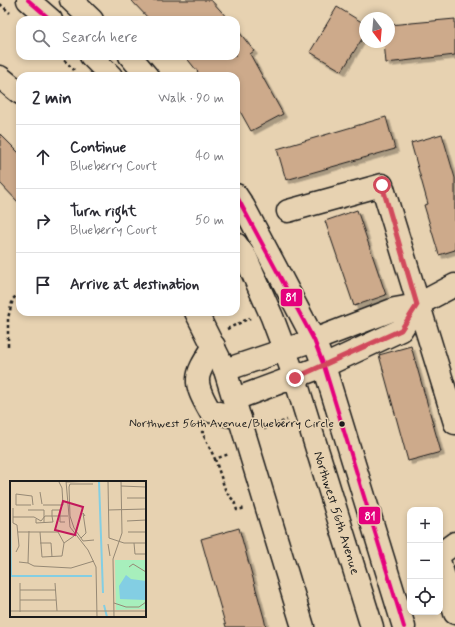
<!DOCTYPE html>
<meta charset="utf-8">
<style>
body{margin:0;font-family:Mynerve,sans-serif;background:#f2f2f3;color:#2b2b33}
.controls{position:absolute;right:12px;bottom:12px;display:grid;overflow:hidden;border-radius:8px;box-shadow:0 2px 6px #0003}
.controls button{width:36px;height:36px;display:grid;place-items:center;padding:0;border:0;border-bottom:1px solid #e1e1e2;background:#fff;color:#2b2b33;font:20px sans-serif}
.compass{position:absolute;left:359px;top:12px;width:36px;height:36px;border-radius:50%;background:#fff;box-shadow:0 2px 6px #0003;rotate:164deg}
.stop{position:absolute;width:12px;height:12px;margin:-9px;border:3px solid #d1495b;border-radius:50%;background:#fff}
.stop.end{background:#d1495b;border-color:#fff;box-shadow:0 1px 4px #0008}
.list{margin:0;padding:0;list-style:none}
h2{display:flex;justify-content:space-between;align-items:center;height:52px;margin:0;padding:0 16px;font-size:17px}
h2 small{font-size:13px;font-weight:400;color:#7c7c81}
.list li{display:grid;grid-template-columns:26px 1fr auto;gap:12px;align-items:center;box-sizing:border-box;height:64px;padding:0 16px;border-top:1px solid #e1e1e2}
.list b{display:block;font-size:15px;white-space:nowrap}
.list p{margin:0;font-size:13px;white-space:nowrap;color:#7c7c81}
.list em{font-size:13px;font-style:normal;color:#7c7c81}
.icon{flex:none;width:22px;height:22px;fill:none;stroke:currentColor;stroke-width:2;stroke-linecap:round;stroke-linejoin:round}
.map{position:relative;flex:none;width:455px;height:627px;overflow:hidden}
.search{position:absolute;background:#fff;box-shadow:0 2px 6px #0003;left:16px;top:16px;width:224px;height:44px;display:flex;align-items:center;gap:10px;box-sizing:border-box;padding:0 14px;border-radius:12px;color:#7c7c81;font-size:15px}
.panel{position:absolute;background:#fff;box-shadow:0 2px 6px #0003;left:16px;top:72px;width:224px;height:244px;border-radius:12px}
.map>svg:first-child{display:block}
.building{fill:#cdaa8b;stroke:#1c1c1c;filter:url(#shadow)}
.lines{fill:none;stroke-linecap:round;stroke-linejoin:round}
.minor-casing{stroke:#1c1c1c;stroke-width:25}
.path{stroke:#1c1c1c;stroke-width:2.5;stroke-dasharray:3 3;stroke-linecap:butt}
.minor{stroke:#e7d2b1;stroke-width:22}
.bus-1-casing{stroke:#e7d2b1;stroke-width:7}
.bus-1{stroke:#e5007d;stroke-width:4}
.route{stroke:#d1495b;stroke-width:5}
.bus-dot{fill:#1c1c1c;stroke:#e7d2b1;stroke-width:1.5}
.labels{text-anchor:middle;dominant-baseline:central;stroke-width:3.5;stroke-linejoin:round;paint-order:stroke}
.bus-label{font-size:12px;fill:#1c1c1c;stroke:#e7d2b1;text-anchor:end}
.street-label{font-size:13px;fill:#1c1c1c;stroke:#e7d2b1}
.inset-river{fill:none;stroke:#83cee3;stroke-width:2}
.inset-road{fill:none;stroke:#968975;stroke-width:1}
.view{fill:#c2185b;fill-opacity:0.15;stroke:#c2185b;stroke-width:2}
.inset-edge{fill:none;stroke:#1c1c1c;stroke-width:2}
.line-badge{stroke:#e7d2b1;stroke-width:1.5}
.badge-label{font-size:11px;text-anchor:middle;font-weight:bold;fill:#fff}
</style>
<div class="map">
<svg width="455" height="627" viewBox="0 0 455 627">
<defs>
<filter id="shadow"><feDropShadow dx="3.5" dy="3.5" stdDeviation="0" flood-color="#0004"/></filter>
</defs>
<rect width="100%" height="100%" fill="#e7d2b1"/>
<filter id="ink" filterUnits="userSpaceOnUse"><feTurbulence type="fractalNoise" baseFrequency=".025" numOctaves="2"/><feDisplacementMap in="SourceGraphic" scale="8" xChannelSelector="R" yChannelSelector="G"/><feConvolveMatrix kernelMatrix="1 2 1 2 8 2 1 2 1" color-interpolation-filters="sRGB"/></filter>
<g filter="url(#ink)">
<path class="building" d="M 131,0 L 211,0 L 229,20 L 150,20 Z
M 337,7 L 365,24 L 365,34 L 342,71 L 310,52 Z
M 455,19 L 455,55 L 386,63 L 384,42 L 389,42 L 389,25 Z
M 236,28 L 254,51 L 250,54 L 283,114 L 251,131 L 236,104 L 236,76 L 201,76 L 185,56 L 236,56 Z
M 386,117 L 395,149 L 286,180 L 277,149 Z
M 0,134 L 20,154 L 20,204 L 0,183 Z
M 442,134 L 455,178 L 455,250 L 439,255 L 424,205 L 428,204 L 411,143 Z
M 357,210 L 386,295 L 354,306 L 325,221 Z
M 411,346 L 441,452 L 408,461 L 379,355 Z
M 239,528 L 264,618 L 266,627 L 226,627 L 201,539 Z"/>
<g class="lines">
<defs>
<g id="minor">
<path d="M 28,0 L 51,20"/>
<path d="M 71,0 L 92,20"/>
<path d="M 91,56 L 111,76"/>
<path d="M 130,56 L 147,76"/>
<path d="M 0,77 L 20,93"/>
<path d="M 236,195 L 244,207 L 314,340 L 324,366 L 404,627"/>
<path d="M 288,211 L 382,185 L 455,423"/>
<path id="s1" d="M 236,244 L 246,258 L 272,317 L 295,378 L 372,627"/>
<path d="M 196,312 L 225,370 L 303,627"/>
<path d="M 214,346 C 196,375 191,379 210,411 L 240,418"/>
<path d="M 225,370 L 314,340 L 395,309 L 417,305 L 455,285"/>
<path d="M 235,399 L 324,366 L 401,330 L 417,305"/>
<path d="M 440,554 L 455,543"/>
<path d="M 440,564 L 455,613"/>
</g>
</defs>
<use href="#minor" class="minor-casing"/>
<path class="path" d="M 0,4 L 10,13
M 60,56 L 74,70
M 227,329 L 250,318
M 8,346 L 8,318 L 13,299 L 20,292
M 264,429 L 287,420
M 204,432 L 202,432 L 215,459 L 229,454
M 215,459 L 226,492 L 234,501 L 237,510 L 246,508"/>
<use href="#minor" class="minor"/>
<defs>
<path id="bus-1" d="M 28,0 L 51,20
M 236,195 L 314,340 L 324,366 L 404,627"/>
</defs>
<use href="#bus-1" class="bus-1-casing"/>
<use href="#bus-1" class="bus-1"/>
</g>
</g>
<g class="lines" filter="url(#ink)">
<path class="route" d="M 295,378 L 401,330 L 417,305 L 382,185"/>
</g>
<circle class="bus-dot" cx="342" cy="424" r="3.5"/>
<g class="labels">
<g class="bus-label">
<text x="334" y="424">Northwest 56th Avenue/Blueberry Circle</text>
</g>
<g class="street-label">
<text stroke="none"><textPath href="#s1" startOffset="288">Northwest 56th Avenue</textPath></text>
</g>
</g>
<g transform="translate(10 481)">
<rect width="136" height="136" fill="#e7d2b1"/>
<path d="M 105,79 L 136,79 L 136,128 L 106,129 Z" fill="#a7efbc"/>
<path d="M 116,94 L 121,98 L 136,100 L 136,119 L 110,118 L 109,105 Z" fill="#83cee3"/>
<path class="inset-river" d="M 89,0 L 93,112M 0,35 L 1,95 L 82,95M 94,124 L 97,136"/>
<path class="inset-road" d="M 56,0 L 60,46 L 78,69 L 86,86 L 87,136M 98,0 L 99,57 L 114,62 L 136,62M 56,1 L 86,0M 83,3 L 60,3 L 59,6 L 60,35 L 64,47 L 73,60 L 84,59M 111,5 L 136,6M 30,11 L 32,23M 117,17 L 136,17M 21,24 L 6,24 L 6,13 L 22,15 L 23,24M 33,24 L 53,24 L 52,7 L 49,1M 3,27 L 3,42 L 7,44 L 9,65 L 6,71M 18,29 L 34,29 L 34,41M 98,29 L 136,28M 42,35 L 42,29 L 50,29 L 50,41 L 55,41M 3,36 L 24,36 L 31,40 L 35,35 L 58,35M 26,38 L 26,42 L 43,41 L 42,35M 117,40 L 136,39M 8,51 L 48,51 L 54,62M 30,51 L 32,76 L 52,75 L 54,62M 118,51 L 136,51M 71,57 L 76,52 L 73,32 L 75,35M 30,62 L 41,62 L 42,76M 54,62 L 64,55M 124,62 L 125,73 L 136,73M 98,63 L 100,75M 9,81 L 18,82 L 24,85 L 61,87 L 84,80M 18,82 L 19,50M 119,86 L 123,83 L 136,91M 45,102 L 47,130M 10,109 L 46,109M 10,119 L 46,119M 104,122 L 116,126 L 129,126 L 136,121M 0,130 L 136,130M 10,131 L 10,102M 104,136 L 103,78 L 112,52 L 111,0"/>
<path class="view" d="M 53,20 L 73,26 L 65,54 L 45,49 Z"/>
<rect width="136" height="136" class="inset-edge"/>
</g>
<g class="line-badge">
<rect x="280" y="288" width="23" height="19" rx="4" fill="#e5007d"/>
<rect x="358" y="506" width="23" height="19" rx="4" fill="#e5007d"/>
</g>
<g class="badge-label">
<text x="291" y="301">81</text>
<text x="370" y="520">81</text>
</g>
</svg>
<div class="controls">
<button>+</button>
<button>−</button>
<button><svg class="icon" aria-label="locate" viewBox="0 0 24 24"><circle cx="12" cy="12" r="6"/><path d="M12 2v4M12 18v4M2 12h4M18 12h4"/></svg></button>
</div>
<svg class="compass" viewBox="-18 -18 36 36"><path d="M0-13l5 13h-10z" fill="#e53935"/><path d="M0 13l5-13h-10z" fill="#7c7c81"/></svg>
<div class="stop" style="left:382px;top:185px"></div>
<div class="stop end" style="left:295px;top:378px"></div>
<div class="search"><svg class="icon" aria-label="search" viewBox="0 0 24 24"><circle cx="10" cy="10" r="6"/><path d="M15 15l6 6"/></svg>Search here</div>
<section class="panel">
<h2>2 min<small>Walk · 90 m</small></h2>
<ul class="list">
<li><svg class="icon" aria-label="ahead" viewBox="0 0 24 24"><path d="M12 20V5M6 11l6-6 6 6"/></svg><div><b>Continue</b><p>Blueberry Court</p></div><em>40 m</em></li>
<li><svg class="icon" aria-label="right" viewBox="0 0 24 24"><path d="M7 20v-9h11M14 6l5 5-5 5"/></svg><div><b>Turn right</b><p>Blueberry Court</p></div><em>50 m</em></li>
<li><svg class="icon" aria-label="arrive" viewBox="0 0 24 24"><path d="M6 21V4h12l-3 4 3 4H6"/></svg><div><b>Arrive at destination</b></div></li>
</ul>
</section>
</div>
